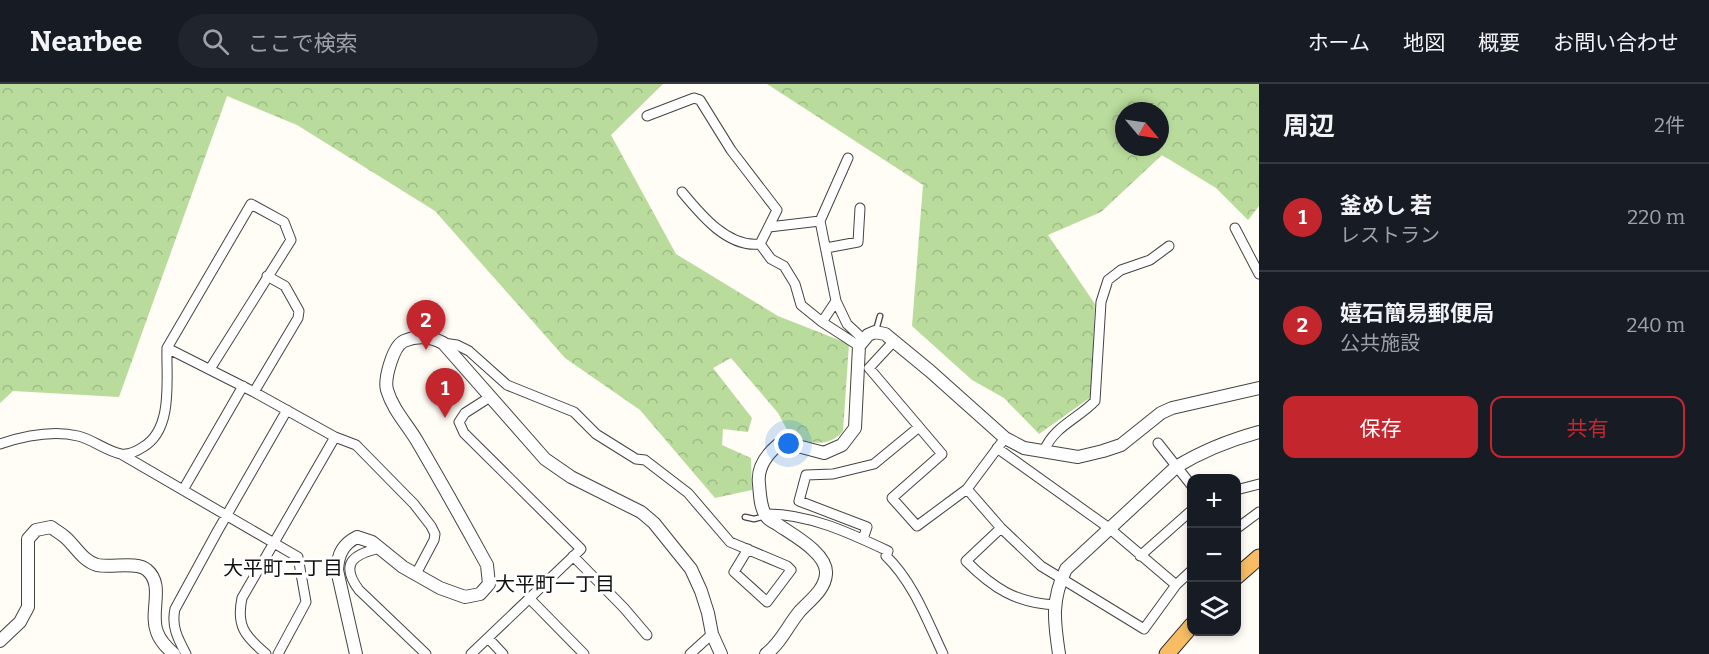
<!DOCTYPE html>
<html lang="ja">
<meta charset="utf-8">
<style>
body{margin:0;font-family:Bitter,"Noto Sans JP",serif;background:#20242c;color:#f1f3f6}
.controls{position:absolute;right:18px;bottom:18px;display:grid;overflow:hidden;border-radius:12px;box-shadow:0 3px 9px #0003}
.controls button{width:54px;height:54px;display:grid;place-items:center;padding:0;border:0;border-bottom:2px solid #363941;background:#171b24;color:#f1f3f6;font:30px sans-serif}
.compass{position:absolute;left:1115px;top:18px;width:54px;height:54px;border-radius:50%;background:#171b24;box-shadow:0 3px 9px #0003;rotate:119deg}
.you{position:absolute;left:789px;top:360px;width:21px;height:21px;margin:-15px;border:4px solid #fff;border-radius:50%;background:#1a73e8;box-shadow:0 0 0 9px #1a73e833}
.badge{display:grid;place-items:center;width:39px;height:39px;border-radius:50%;background:#c4262e;color:#fff;font-size:20px;font-weight:700}
.pin{position:absolute;translate:-50% -50px;filter:drop-shadow(0 2px 3px #0008)}
.pin::after{content:'';position:absolute;top:32px;width:21px;height:18px;background:inherit;clip-path:polygon(0 0,100% 0,50% 100%)}
.list{margin:0;padding:0;list-style:none}
h2{display:flex;justify-content:space-between;align-items:center;height:78px;margin:0;padding:0 24px;font-size:26px}
h2 small{font-size:20px;font-weight:400;color:#9ea1a6}
.list li{display:grid;grid-template-columns:39px 1fr auto;gap:18px;align-items:center;box-sizing:border-box;height:108px;padding:0 24px;border-top:2px solid #363941}
.list b{display:block;font-size:22px;white-space:nowrap}
.list p{margin:0;font-size:20px;white-space:nowrap;color:#9ea1a6}
.list em{font-size:20px;font-style:normal;color:#9ea1a6}
.actions{display:flex;gap:12px;padding:18px 24px}
.actions a{flex:1;padding:14px 0;border:2px solid #c4262e;border-radius:12px;text-align:center;font-size:21px;color:#c4262e}
.actions .main{background:#c4262e;color:#fff}
.icon{flex:none;width:33px;height:33px;fill:none;stroke:currentColor;stroke-width:2;stroke-linecap:round;stroke-linejoin:round}
.map{position:relative;flex:none;width:1259px;height:570px;overflow:hidden}
header{display:flex;align-items:center;gap:36px;box-sizing:border-box;height:84px;padding:0 30px;background:#171b24;border-bottom:2px solid #363941}
header strong{font-size:28px}
nav{display:flex;gap:33px;margin-inline-start:auto;font-size:21px}
.search{width:420px;height:54px;background:#20242c;display:flex;align-items:center;gap:15px;box-sizing:border-box;padding:0 21px;border-radius:33px;color:#9ea1a6;font-size:22px}
main{display:flex}
aside{flex:1;background:#171b24}
.map>svg:first-child{display:block}
.forest{fill:url(#forest-crowns);fill-rule:evenodd}
.lines{fill:none;stroke-linecap:round;stroke-linejoin:round}
.service-casing{stroke:#444;stroke-width:7}
.minor-casing{stroke:#444;stroke-width:11}
.tertiary-casing{stroke:#444;stroke-width:14}
.trunk-casing{stroke:#222;stroke-width:17}
.service{stroke:#fff;stroke-width:4.5}
.minor{stroke:#fff;stroke-width:9}
.tertiary{stroke:#fff;stroke-width:12}
.trunk{stroke:#f7bc64;stroke-width:15}
.labels{text-anchor:middle;dominant-baseline:central;stroke-width:6;stroke-linejoin:round;paint-order:stroke}
.neighbourhood-label{font-size:20px;fill:#111;stroke:#fff}
</style>
<header>
<strong>Nearbee</strong>
<div class="search"><svg class="icon" aria-label="search" viewBox="0 0 24 24"><circle cx="10" cy="10" r="6"/><path d="M15 15l6 6"/></svg>ここで検索</div>
<nav><a>ホーム</a><a>地図</a><a>概要</a><a>お問い合わせ</a></nav>
</header>
<main>
<div class="map">
<svg width="1259" height="570" viewBox="0 0 1259 570">
<defs>
<pattern id="forest-crowns" width="20" height="18" patternUnits="userSpaceOnUse" patternTransform="scale(1.5)"><rect width="20" height="18" fill="#b9dc9c"/><path d="M2 6a3 3 0 1 1 6 0M12 15a3 3 0 1 1 6 0" fill="none" stroke="#9ebc85"/></pattern>
</defs>
<rect width="100%" height="100%" fill="#fffdf5"/>
<path class="forest" d="M 0,0 L 663,0 L 611,51 L 676,170 L 778,232 L 849,260 L 843,347 C 829,364 811,359 791,353 L 778,329 L 731,274 L 713,284 L 752,334 L 748,348 L 723,345 L 722,361 L 751,374 L 752,406 L 715,414 L 640,326 L 565,274 L 435,127 L 297,41 L 227,12 L 119,313 L 13,307 L 0,319 Z
M 767,0 L 1259,0 L 1259,122 L 1248,136 L 1216,104 L 1162,71 L 1101,128 L 1048,151 L 1095,220 L 1091,313 L 1039,350 L 1004,314 L 972,296 L 912,242 L 923,101 ZM 1124,27 L 1160,27 L 1160,63 L 1124,63 Z"/>
<g class="lines">
<defs>
<path id="service" d="M 876,246 L 880,232
M 745,433 L 754,435 L 766,432"/>
<path id="minor" d="M 647,32 L 694,14 L 700,16 L 731,66 L 777,126 L 760,160 C 728,164 701,131 682,108
M 769,143 L 820,137
M 1235,144 L 1259,190
M 760,160 L 771,175 L 784,182 L 795,200 L 801,221 L 822,238 L 859,262
M 826,164 L 858,158 L 860,124
M 836,217 L 847,240 L 863,255
M 822,238 L 836,217 L 820,137 L 848,74
M 894,257 L 869,284 L 942,370 L 892,414 L 917,442 L 967,405 L 1005,354
M 443,259 L 457,261 L 469,267 L 507,301 L 574,328 L 596,350 L 636,375 L 645,376 L 688,409 L 730,458 L 787,482 L 791,486 L 767,518 L 734,488 L 748,465
M 210,285 L 291,156 L 284,138 L 251,120 L 167,264 L 254,308 L 335,353 L 356,361 L 414,420 L 431,442 L 435,450 L 434,456 L 416,490
M 254,308 L 298,234 L 299,227 L 285,202 L 267,192
M 1158,359 L 1192,402
M 0,360 C 24,352 52,346 78,352 C 92,355 106,367 121,370 C 128,371 137,367 143,363 C 174,345 166,294 167,264
M 997,364 L 1109,444 L 1176,501
M 1044,367 C 1054,342 1078,335 1095,317 L 1101,218 L 1108,196 L 1121,186 L 1150,176 L 1169,162
M 121,370 L 298,473 L 306,518 L 278,570
M 967,405 L 1001,444 L 1041,482 L 1144,545 L 1176,501 L 1192,486
M 183,406 L 243,302
M 1236,406 L 1259,400
M 765,430 C 807,429 850,449 888,467 L 886,472 C 913,498 927,536 943,570
M 1001,444 L 966,477 C 993,504 1016,519 1055,521
M 1236,445 L 1259,428
M 863,455 L 867,443 L 799,417 L 806,391 L 833,390 L 874,380 L 919,343
M 380,464 C 354,470 339,479 359,506 L 426,570
M 573,472 L 624,524 L 647,551
M 1140,472 L 1192,426
M 529,514 L 584,570
M 488,554 L 503,570
M 186,570 C 178,555 171,542 175,525 L 217,448 L 287,326
M 266,570 C 245,552 236,542 242,514 L 335,353
M 471,570 L 581,465 L 464,349 L 459,338 L 465,329 L 490,313
M 690,570 L 712,550"/>
<path id="tertiary" d="M 0,557 L 20,538 L 28,523 L 28,455 L 36,446 L 51,443 C 56,447 62,450 66,454 C 76,463 83,477 97,481 C 112,484 137,477 147,486 C 165,501 149,528 157,548 C 160,557 167,564 174,570
M 356,570 L 337,486 C 338,470 343,460 357,453 L 372,458 L 403,483 L 440,504 L 465,513 L 480,510 L 489,500 L 487,481 C 464,439 441,398 417,357 C 407,340 393,326 387,306 C 384,295 393,262 404,257 C 418,251 430,252 443,259 L 545,375 L 571,393 L 641,428 L 654,439 L 691,485 L 701,507 L 708,529 L 712,550 L 721,570
M 766,570 C 781,559 788,541 800,527 C 809,517 825,506 826,490 C 828,469 791,450 777,440 C 773,438 768,435 766,432 C 760,423 760,410 759,400 C 757,384 766,371 778,361 L 794,361 L 824,369 L 842,361 L 855,344 L 859,262 L 868,251 L 875,248 L 885,250 L 930,287 L 1005,354 L 1024,364 L 1078,373 L 1103,367 L 1121,361 L 1161,329 L 1172,324 L 1259,304
M 1059,570 C 1054,537 1051,516 1066,485 L 1176,383 C 1202,367 1230,356 1259,348"/>
<path id="trunk" d="M 1236,493 L 1259,473
M 1167,570 L 1192,541"/>
</defs>
<use href="#service" class="service-casing"/>
<use href="#minor" class="minor-casing"/>
<use href="#tertiary" class="tertiary-casing"/>
<use href="#trunk" class="trunk-casing"/>
<use href="#service" class="service"/>
<use href="#minor" class="minor"/>
<use href="#tertiary" class="tertiary"/>
<use href="#trunk" class="trunk"/>
</g>
<g class="labels">
<g class="neighbourhood-label">
<text x="283" y="484">大平町二丁目</text>
<text x="555" y="500">大平町一丁目</text>
</g>
</g>
</svg>
<div class="controls">
<button>+</button>
<button>−</button>
<button><svg class="icon" aria-label="layers" viewBox="0 0 24 24"><path d="M12 4l9 5-9 5-9-5zM3 14l9 5 9-5"/></svg></button>
</div>
<svg class="compass" viewBox="-18 -18 36 36"><path d="M0-13l5 13h-10z" fill="#e53935"/><path d="M0 13l5-13h-10z" fill="#9ea1a6"/></svg>
<div class="you"></div>
<div class="pin badge" style="left:445px;top:334px">1</div>
<div class="pin badge" style="left:426px;top:266px">2</div>
</div>
<aside>
<h2>周辺<small>2件</small></h2>
<ul class="list">
<li><span class="badge">1</span><div><b>釜めし 若</b><p>レストラン</p></div><em>220 m</em></li>
<li><span class="badge">2</span><div><b>嬉石簡易郵便局</b><p>公共施設</p></div><em>240 m</em></li>
</ul>
<div class="actions"><a class="main">保存</a><a>共有</a></div>
</aside>
</main>
